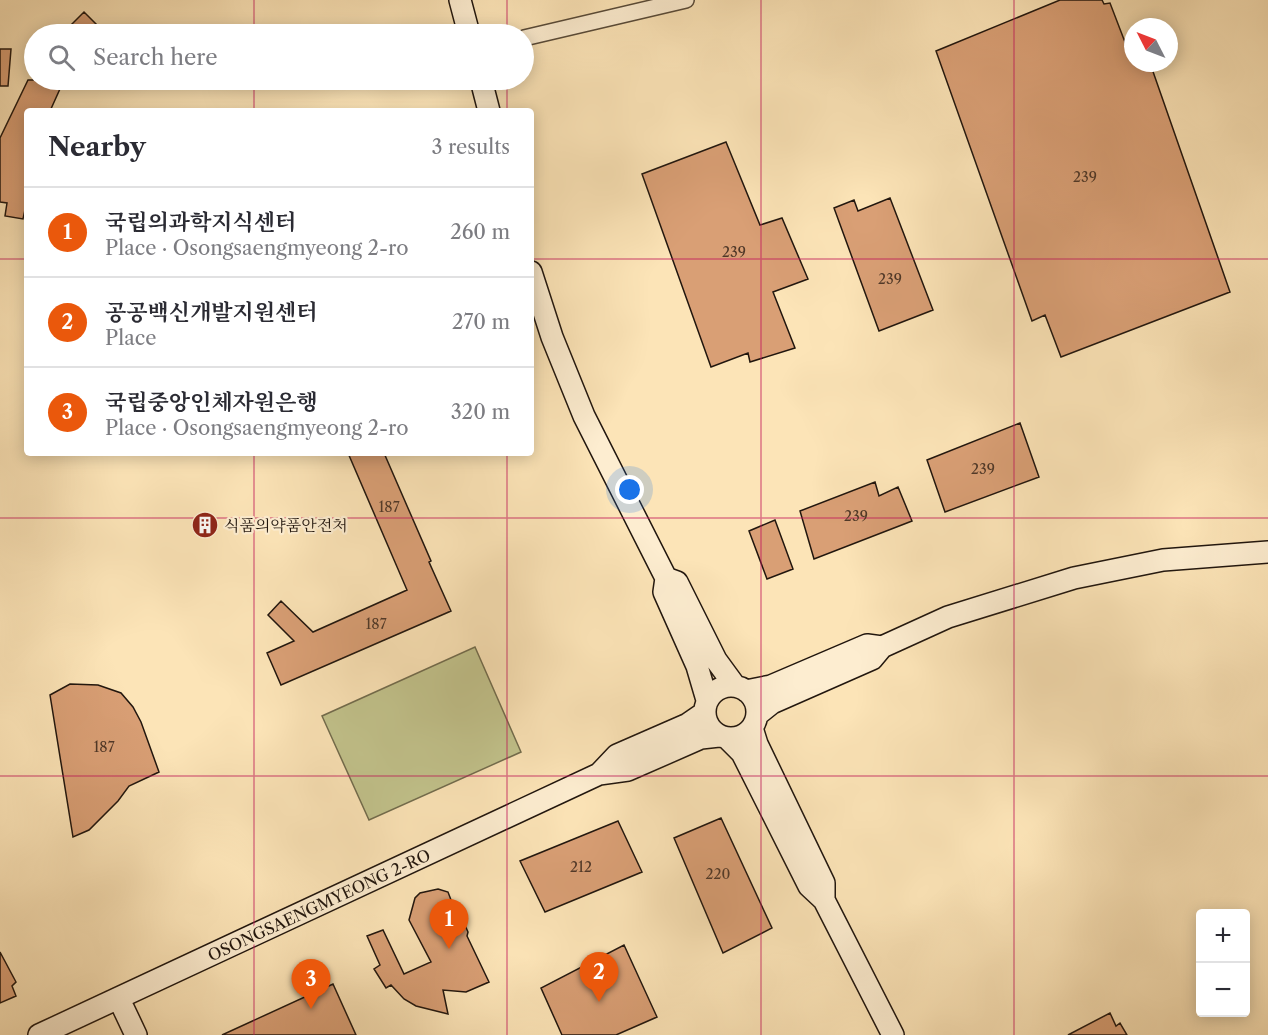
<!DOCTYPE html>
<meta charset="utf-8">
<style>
body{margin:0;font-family:"Libre Caslon Text","Noto Serif KR",serif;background:#f2f2f3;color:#2b2b33}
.controls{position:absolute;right:18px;bottom:18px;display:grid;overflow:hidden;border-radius:6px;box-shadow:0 3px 15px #0003}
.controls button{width:54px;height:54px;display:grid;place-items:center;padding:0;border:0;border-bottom:2px solid #e1e1e2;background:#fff;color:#2b2b33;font:30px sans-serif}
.compass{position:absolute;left:1124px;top:18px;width:54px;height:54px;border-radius:50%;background:#fff;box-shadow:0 3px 15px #0003;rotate:312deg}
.you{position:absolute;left:630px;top:490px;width:21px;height:21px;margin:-15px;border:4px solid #fff;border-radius:50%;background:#1a73e8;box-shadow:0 0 0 9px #1a73e833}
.badge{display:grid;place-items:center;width:39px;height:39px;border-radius:50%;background:#ea580c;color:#fff;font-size:20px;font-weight:700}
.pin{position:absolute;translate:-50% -50px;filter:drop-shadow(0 2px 3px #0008)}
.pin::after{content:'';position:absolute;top:32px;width:21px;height:18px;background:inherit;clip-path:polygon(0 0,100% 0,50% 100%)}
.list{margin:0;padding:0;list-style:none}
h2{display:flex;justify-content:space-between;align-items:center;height:78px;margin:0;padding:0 24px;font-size:26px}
h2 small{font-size:20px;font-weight:400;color:#7c7c81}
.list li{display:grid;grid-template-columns:39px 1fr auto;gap:18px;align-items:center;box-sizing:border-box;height:90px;padding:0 24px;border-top:2px solid #e1e1e2}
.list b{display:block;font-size:22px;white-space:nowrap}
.list p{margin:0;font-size:20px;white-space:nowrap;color:#7c7c81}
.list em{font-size:20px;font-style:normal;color:#7c7c81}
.icon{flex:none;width:33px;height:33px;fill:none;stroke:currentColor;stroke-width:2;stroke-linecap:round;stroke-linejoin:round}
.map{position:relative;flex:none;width:1268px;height:1035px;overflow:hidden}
.search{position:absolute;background:#fff;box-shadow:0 3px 15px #0003;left:24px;top:24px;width:510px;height:66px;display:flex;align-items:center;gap:15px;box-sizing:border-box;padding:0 21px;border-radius:33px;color:#7c7c81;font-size:22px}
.panel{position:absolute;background:#fff;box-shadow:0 3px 15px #0003;left:24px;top:108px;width:510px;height:348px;border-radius:6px}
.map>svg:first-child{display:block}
.green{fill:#c2c38c;stroke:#726c4d;stroke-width:1.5}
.building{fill:#d99f75;stroke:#21160e;stroke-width:1.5}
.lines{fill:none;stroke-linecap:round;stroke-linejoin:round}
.street-casing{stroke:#584a38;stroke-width:18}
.secondary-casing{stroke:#21160e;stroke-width:24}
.street{stroke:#fdedd0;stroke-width:15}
.secondary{stroke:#fdedd0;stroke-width:21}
.grid{fill:none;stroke:#c2185b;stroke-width:1.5;stroke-opacity:0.55}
.labels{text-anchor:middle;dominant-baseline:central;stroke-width:4.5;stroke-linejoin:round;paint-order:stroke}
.number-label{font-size:14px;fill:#4f3828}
.poi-label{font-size:16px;fill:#21160e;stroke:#fdedd0;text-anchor:start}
.street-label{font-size:16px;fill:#21160e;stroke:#fdedd0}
</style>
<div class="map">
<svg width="1268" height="1035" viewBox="0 0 1268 1035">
<rect width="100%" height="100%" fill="#fce4b7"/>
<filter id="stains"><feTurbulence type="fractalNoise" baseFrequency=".00333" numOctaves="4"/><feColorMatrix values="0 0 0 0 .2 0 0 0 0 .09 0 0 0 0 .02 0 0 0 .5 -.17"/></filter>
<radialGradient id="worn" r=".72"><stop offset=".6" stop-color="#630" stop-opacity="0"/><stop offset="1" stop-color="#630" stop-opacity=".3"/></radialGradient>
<path class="green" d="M 475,647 L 521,752 L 369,820 L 322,716 Z"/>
<path class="building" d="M 1060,0 L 1102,0 L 1104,4 L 1110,3 L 1133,63 L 1150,63 L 1230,292 L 1061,357 L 1045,315 L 1032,321 L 936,51 Z
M 84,12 L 106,34 L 62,34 Z
M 0,49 L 11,49 L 8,86 L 0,86 Z
M 28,80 L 64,80 L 50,111 L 27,111 L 27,201 L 23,219 L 5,216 L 7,203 L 0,202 L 0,138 Z
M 726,142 L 760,225 L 782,218 L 808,279 L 773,292 L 795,348 L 750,362 L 748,353 L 711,367 L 642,174 Z
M 890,198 L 933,310 L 879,331 L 834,208 L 854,200 L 858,211 Z
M 1020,423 L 1039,477 L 945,512 L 927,460 Z
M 348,453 L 384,453 L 431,561 L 429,562 L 451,611 L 281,685 L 267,653 L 294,641 L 268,615 L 281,601 L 313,632 L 407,590 Z
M 875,482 L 879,496 L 898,487 L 912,521 L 814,559 L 800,511 Z
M 775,520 L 793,569 L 767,579 L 749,531 Z
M 70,684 L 98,685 L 121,693 L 133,707 L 141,722 L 159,772 L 129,786 L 118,801 L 89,830 L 73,837 L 50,695 Z
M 721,818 L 772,928 L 723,953 L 674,838 Z
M 618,821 L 642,872 L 545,912 L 520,861 Z
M 438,889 L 448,892 L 459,921 L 464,923 L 468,932 L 467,936 L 489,982 L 466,992 L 443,990 L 448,1014 L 416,1006 L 404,999 L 391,985 L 386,988 L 374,969 L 380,965 L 367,936 L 383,930 L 404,974 L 431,962 L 409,920 L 415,898 L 420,893 Z
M 624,945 L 657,1017 L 616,1035 L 562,1035 L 541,988 Z
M 0,952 L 16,982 L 12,986 L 16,996 L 0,1003 Z
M 333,984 L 356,1035 L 222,1035 Z
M 1110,1013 L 1116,1026 L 1120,1023 L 1127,1035 L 1068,1035 Z"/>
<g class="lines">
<defs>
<path id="street" d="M 524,38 L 686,0"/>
<path id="secondary" d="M 460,0 L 469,34
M 481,80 L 489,111
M 531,272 L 552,337 L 584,416 L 666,578 L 664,592 L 697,666 L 707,700
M 666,578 L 677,582 L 716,660 L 735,686
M705 712a26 26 0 1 1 52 0a26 26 0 1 1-52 0Z
M 746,691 L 771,686 L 867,645 L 882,647
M 757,715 L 772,703 L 872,659 L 882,647 L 948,617 L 1074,578 L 1163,560 L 1268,552
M 752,728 L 757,744 L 824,883 L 824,900
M 728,739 L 742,753 L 809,886 L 824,900 L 893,1035
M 599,774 L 617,755 L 688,724 L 704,713
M 119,999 L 136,1035
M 39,1035 L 599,774 L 628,770 L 701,738 L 719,736"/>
</defs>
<use href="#street" class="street-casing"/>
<use href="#secondary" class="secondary-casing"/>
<use href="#street" class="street"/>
<use href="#secondary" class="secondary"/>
</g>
<path class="grid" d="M 254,0 L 254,34M 507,0 L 507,34M 761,0 L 761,1035M 1014,0 L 1014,1035M 254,80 L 254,111M 507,80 L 507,111M 0,259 L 27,259M 531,259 L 1268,259M 254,453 L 254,1035M 507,453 L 507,1035M 0,518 L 1268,518M 0,776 L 1268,776"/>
<defs>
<symbol id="building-disc" viewBox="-11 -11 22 22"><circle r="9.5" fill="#8f2418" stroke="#fdedd0"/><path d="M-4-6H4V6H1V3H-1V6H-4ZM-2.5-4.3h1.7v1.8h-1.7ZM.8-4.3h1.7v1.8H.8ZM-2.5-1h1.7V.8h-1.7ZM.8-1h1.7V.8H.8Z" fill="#fff"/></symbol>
</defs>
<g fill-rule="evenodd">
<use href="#building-disc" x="190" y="510" width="30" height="30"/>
</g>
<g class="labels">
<g class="number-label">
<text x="1085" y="177">239</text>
<text x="734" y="252">239</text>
<text x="890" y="279">239</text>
<text x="983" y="469">239</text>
<text x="389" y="507">187</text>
<text x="856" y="516">239</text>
<text x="376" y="624">187</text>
<text x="104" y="747">187</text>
<text x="581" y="867">212</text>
<text x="718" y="874">220</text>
</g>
<g class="poi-label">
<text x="224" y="525">식품의약품안전처</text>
</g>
<g class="street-label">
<text transform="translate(319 905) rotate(-25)">OSONGSAENGMYEONG 2-RO</text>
</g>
</g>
<rect width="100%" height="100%" filter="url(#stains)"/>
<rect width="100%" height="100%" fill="url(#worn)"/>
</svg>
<div class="controls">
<button>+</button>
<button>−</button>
</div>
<svg class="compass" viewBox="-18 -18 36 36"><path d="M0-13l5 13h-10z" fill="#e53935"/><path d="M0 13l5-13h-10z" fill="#7c7c81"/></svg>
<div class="you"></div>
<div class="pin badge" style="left:449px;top:949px">1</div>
<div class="pin badge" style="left:599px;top:1002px">2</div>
<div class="pin badge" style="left:311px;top:1009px">3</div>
<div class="search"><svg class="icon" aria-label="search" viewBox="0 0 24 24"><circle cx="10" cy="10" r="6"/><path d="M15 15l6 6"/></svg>Search here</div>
<section class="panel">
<h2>Nearby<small>3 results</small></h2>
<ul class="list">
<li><span class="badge">1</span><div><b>국립의과학지식센터</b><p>Place · Osongsaengmyeong 2-ro</p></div><em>260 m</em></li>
<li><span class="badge">2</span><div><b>공공백신개발지원센터</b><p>Place</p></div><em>270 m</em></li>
<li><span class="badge">3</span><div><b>국립중앙인체자원은행</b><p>Place · Osongsaengmyeong 2-ro</p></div><em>320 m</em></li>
</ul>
</section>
</div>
